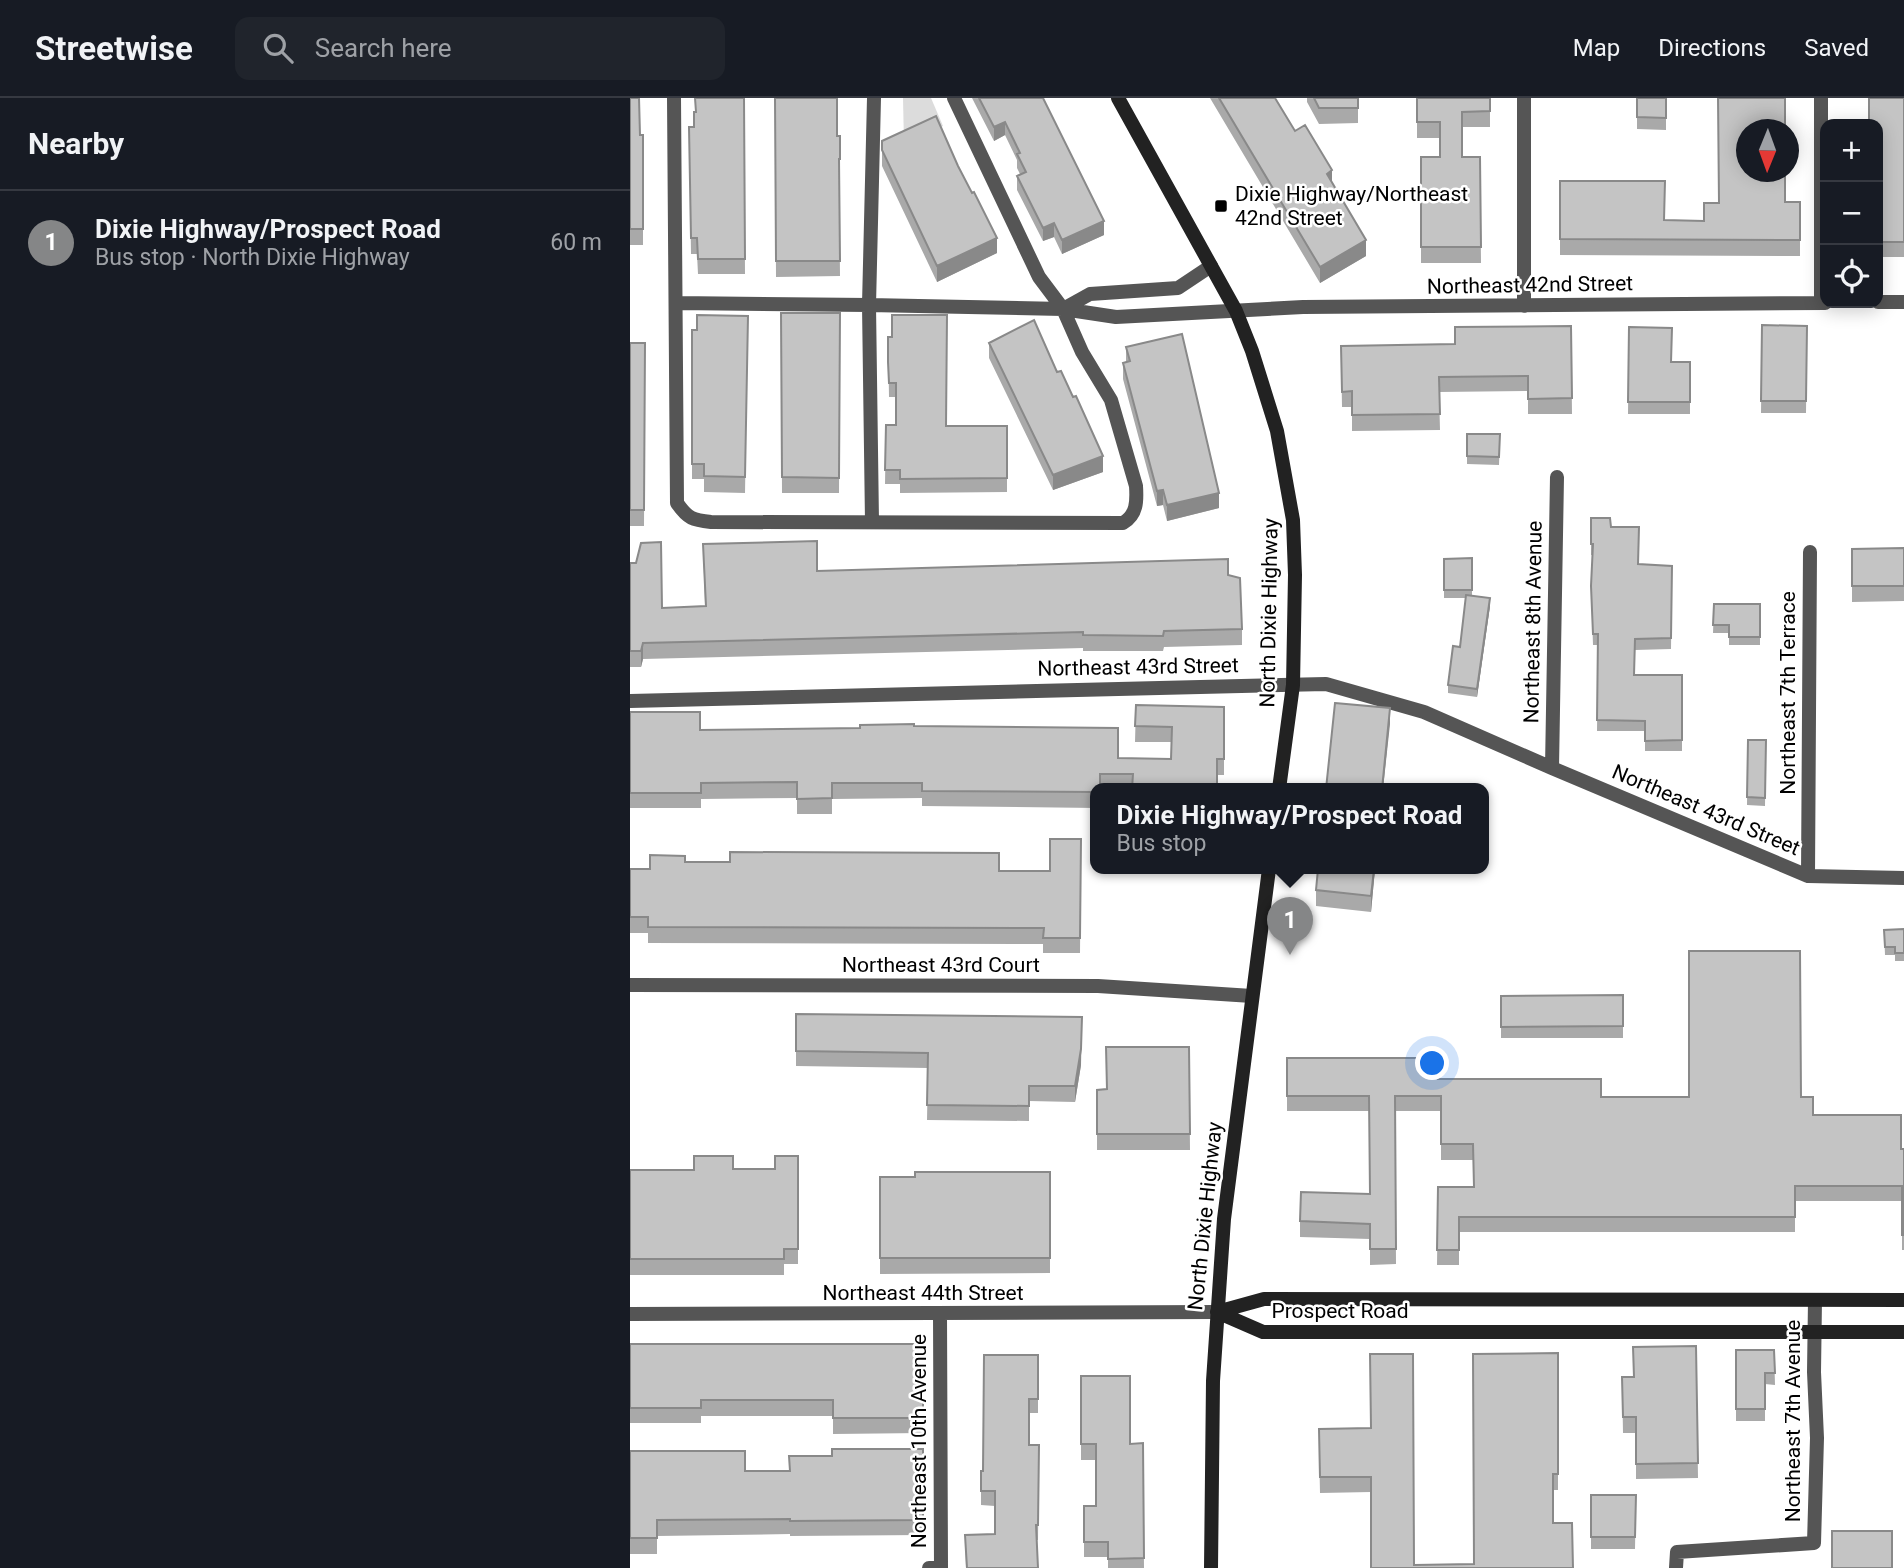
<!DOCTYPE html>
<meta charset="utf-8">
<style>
body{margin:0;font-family:Roboto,sans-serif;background:#20242c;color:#f1f3f6}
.controls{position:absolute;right:21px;top:21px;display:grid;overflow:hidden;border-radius:14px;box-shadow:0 4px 18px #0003}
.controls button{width:63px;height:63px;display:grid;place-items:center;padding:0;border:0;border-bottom:2px solid #363941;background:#171b24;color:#f1f3f6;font:35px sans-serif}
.compass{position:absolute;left:1106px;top:21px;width:63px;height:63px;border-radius:50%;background:#171b24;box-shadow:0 4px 18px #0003;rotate:181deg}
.you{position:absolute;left:803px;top:966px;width:24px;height:24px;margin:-18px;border:5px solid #fff;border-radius:50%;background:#1a73e8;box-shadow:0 0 0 10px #1a73e833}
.badge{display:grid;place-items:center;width:46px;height:46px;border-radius:50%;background:#858687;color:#fff;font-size:23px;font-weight:700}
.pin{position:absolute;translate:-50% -58px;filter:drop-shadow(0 2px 4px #0008)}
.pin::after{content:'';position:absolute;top:37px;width:24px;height:21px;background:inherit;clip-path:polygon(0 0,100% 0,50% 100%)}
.popup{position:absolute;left:460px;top:685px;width:399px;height:91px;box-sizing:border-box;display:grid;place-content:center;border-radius:14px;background:#171b24;filter:drop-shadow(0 2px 5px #0005);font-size:23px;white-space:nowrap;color:#9ea1a6}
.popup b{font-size:26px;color:#f1f3f6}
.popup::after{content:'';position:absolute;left:50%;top:100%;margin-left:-14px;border:14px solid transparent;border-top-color:#171b24}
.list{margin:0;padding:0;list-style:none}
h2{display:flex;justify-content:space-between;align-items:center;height:91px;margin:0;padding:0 28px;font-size:30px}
h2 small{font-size:23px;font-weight:400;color:#9ea1a6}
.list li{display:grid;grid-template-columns:46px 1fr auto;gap:21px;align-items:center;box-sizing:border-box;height:105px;padding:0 28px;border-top:2px solid #363941}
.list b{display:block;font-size:26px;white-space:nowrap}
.list p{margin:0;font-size:23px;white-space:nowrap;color:#9ea1a6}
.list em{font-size:23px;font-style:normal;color:#9ea1a6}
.icon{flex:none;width:38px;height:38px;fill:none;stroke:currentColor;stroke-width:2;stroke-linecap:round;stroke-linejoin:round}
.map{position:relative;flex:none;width:1274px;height:1470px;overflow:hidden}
header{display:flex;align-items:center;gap:42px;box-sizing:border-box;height:98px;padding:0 35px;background:#171b24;border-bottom:2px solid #363941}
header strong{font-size:33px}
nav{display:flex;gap:38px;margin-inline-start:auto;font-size:24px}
.search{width:490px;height:63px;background:#20242c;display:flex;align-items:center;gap:18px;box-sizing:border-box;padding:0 24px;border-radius:14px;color:#9ea1a6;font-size:26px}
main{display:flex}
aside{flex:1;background:#171b24}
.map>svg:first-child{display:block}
.green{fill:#dcdcdc}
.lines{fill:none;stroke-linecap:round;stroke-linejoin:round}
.minor{stroke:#555;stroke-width:14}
.secondary{stroke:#222;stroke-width:14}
.wall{fill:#a9a9a9}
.shaded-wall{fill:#898989}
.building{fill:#c4c4c4;stroke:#898989;stroke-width:2}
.poi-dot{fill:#000;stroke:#fff;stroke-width:2.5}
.labels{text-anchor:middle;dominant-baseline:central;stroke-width:5;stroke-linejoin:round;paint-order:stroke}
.poi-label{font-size:21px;fill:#000;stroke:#fff;text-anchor:start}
.street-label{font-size:21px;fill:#000;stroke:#fff}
</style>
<header>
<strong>Streetwise</strong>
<div class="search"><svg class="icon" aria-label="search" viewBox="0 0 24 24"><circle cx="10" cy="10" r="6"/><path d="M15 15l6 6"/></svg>Search here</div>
<nav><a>Map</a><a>Directions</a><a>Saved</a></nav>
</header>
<main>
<aside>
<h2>Nearby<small></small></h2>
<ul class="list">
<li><span class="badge">1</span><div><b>Dixie Highway/Prospect Road</b><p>Bus stop · North Dixie Highway</p></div><em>60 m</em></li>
</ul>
</aside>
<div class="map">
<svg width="1274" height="1470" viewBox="0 0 1274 1470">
<rect width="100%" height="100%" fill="#fff"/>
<path class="green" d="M 273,0 L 301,0 L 313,28 L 274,46 Z"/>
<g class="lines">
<path class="minor" d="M 44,0 L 47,405 C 58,421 63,422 81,424 L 493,425 C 507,417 507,403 506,388 L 481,302 L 452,254 L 433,211 L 409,179 L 324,0
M 244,0 L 239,207 L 433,211
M 894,0 L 894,208
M 1191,0 L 1191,205
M 581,168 L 548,190 L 460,196 L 433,211 L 486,219 L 673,209 L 1195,205
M 1248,204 L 1274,204
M 46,205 L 239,207 L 242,424
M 0,603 L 696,586 L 794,614 L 922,670 L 1178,778 L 1274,780
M 922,670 L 927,379
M 1178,778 L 1180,454
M 0,887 L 468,888 L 622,898
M 0,1216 L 587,1214
M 299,1470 L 311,1470 L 310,1216
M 1046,1470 L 1047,1454 L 1184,1445 L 1187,1340 L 1184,1274 L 1185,1202"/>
<path class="secondary" d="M 488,0 L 606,213 L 622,253 L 647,333 L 663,422 L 665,477 L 663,587 L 649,691
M 587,1214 L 633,1234 L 1274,1234
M 587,1214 L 634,1201 L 1274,1202
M 581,1470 L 583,1283 L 594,1121 L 639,771"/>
</g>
<path class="wall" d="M 0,0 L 10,37 L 13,37 L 13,147 L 0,147 Z
M 114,0 L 115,176 L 68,176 L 67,156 L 61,156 L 59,29 L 64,29 Z
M 145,0 L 207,38 L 210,38 L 210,77 L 209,77 L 210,178 L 146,179 Z
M 342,0 L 413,0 L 474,137 L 432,156 L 424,139 L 413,143 L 387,92 L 387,78 L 390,76 L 387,70 L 387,62 L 375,37 L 364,43 Z
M 580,0 L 645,0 L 665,33 L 702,85 L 736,158 L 690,185 Z
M 677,0 L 728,0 L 728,25 L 689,26 L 677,4 Z
M 787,0 L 860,0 L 860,29 L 832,29 L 832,59 L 850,59 L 851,165 L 791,165 L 791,59 L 810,59 L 810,40 L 787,40 Z
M 1007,0 L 1036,0 L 1036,32 L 1007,31 Z
M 1274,0 L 1274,159 L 1248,159 L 1248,26 Z
M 252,43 L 367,155 L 307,184 L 252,68 Z
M 930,83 L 1035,122 L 1074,123 L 1155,104 L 1170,104 L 1170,158 L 930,157 Z
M 151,215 L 210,215 L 209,395 L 152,395 Z
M 118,218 L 115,395 L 74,394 L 74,381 L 62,381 L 62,232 L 67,232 Z
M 1132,227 L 1177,228 L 1176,315 L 1131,315 Z
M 941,228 L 942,316 L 898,316 L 898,293 L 809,294 L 810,332 L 722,333 L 722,309 L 712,309 L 711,248 L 825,246 Z
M 999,229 L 1042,264 L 1060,264 L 1060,316 L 998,316 Z
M 258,239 L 316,328 L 377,328 L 377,394 L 270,395 L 270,386 L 255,386 L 256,327 L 266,327 L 266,299 L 259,299 Z
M 0,245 L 15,245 L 14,428 L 0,428 Z
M 359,245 L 427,274 L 473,374 L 423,392 L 359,260 Z
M 496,249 L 589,410 L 537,423 L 533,407 L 527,408 L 493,281 L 493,265 L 496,264 Z
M 837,336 L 870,336 L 869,367 L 837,366 Z
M 961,420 L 981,429 L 1009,466 L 1042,468 L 1041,551 L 1005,552 L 1004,577 L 1052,577 L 1052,653 L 1015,653 L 1015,633 L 967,633 L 968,547 L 963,547 L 961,488 L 963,457 L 961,457 Z
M 73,446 L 187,473 L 598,477 L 612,531 L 612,547 L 534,549 L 533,553 L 453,553 L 453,550 L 13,561 L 11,569 L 0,569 L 0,465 L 32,510 L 75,508 Z
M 1274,450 L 1274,503 L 1222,504 L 1222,451 Z
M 842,460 L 842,498 L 860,508 L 847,599 L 818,595 L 818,587 L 830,549 L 836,500 L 814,500 L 814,461 Z
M 1084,506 L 1130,506 L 1130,547 L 1099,547 L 1099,535 L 1083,535 Z
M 506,607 L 594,609 L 594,677 L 587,677 L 587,691 L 466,691 L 466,710 L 292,708 L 292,700 L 202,701 L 202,716 L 167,716 L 167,700 L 71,701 L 71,710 L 0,710 L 0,614 L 70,632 L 230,630 L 284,628 L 488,660 L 541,661 L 542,644 L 505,644 Z
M 1118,642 L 1136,642 L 1135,708 L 1117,707 Z
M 451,741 L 450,855 L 413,855 L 413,846 L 18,845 L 18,835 L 0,835 L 0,771 L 20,771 L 55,764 L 369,773 L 420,773 Z
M 745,771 L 741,814 L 686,808 L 686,792 Z
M 1274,831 L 1274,863 L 1265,863 L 1265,857 L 1255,857 L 1254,832 Z
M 993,897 L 993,940 L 871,940 L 871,898 Z
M 166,916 L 451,967 L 445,1004 L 399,1003 L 399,1023 L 297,1022 L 298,970 L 166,968 Z
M 559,949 L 560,1052 L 467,1052 L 467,992 L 477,991 Z
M 657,960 L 808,981 L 971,999 L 1171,999 L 1183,1017 L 1271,1051 L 1274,1051 L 1274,1152 L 1272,1152 L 1272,1103 L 1165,1103 L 1165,1134 L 829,1134 L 829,1167 L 807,1167 L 808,1089 L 843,1089 L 843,1062 L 811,1062 L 811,1013 L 765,1013 L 766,1166 L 740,1167 L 740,1141 L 670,1139 L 670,1123 L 740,1096 L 739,1013 L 657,1013 Z
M 168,1058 L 168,1166 L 154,1166 L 154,1177 L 0,1177 L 0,1072 L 145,1071 Z
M 420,1074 L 420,1175 L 250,1176 L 250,1079 L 285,1079 Z
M 0,1246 L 293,1246 L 293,1335 L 203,1336 L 203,1318 L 71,1318 L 71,1325 L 0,1325 Z
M 1066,1248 L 1068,1380 L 1006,1381 L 1006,1335 L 993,1335 L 992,1279 L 1003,1279 Z
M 1106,1252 L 1144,1252 L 1145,1287 L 1135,1286 L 1135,1323 L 1106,1323 Z
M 928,1255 L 928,1392 L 923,1392 L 923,1425 L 943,1470 L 741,1470 L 741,1394 L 690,1395 L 689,1347 L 741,1330 L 784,1467 L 844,1466 Z
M 408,1257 L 408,1315 L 399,1315 L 399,1347 L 409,1347 L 408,1442 L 407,1442 L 408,1470 L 336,1470 L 335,1437 L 365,1436 L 365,1408 L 351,1407 L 351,1373 L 353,1373 Z
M 451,1278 L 500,1346 L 513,1345 L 514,1470 L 478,1470 L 478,1459 L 454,1459 L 454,1408 L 466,1408 L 466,1362 L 451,1362 Z
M 293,1351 L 293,1437 L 160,1438 L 160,1436 L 27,1438 L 27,1456 L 0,1456 L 0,1353 L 115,1373 L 160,1373 L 202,1358 Z
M 961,1397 L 1006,1397 L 1005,1451 L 961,1451 Z"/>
<path class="shaded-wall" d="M 375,24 L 375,37 L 364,43 L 364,29 Z
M 702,72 L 702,88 L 697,76 Z
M 474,123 L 474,137 L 432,156 L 432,142 Z
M 424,125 L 424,139 L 413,143 L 413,130 Z
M 367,140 L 367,155 L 307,184 L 307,168 Z
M 736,142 L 736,158 L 690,185 L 690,169 Z
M 473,358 L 473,374 L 423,392 L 423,377 Z
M 533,392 L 533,407 L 527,408 L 527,393 Z
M 589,395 L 589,410 L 537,423 L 537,407 Z
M 860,500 L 860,508 L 847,599 L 847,591 Z
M 13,545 L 13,561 L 11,569 L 11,553 Z
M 760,610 L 760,626 L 753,691 L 752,691 Z
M 744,771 L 745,771 L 741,814 L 741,798 Z
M 452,919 L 451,967 L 445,1004 L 445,988 Z"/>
<path class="building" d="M 0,0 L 9,0 L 10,37 L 13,37 L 13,131 L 0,131 Z
M 65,0 L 114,0 L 115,161 L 68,161 L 67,140 L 61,140 L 59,29 L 64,29 L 64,14 L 66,14 Z
M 145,0 L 207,0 L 207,38 L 210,38 L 210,61 L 209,61 L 210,163 L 146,163 Z
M 349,0 L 413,0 L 474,123 L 432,142 L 424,125 L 413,130 L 387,78 L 396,74 L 387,56 L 390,55 L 375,24 L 364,29 Z
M 589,0 L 645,0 L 665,33 L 675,27 L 702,72 L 697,76 L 736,142 L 690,169 Z
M 684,0 L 728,0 L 728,10 L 689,10 Z
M 787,0 L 860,0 L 860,13 L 832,14 L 832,59 L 850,59 L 851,149 L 791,149 L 791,59 L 810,59 L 810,24 L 787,24 Z
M 1007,0 L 1036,0 L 1036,20 L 1007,19 Z
M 1088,0 L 1155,0 L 1155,32 L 1116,32 L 1116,74 L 1155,74 L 1155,104 L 1170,104 L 1170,142 L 930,141 L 930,83 L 1035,83 L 1034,122 L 1074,123 L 1074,105 L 1089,105 Z
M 1239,0 L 1274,0 L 1274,144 L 1248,144 L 1248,26 L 1239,26 Z
M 306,18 L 328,68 L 342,95 L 344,94 L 367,140 L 307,168 L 252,52 L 252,43 Z
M 151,215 L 210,215 L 209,380 L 152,379 Z
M 67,217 L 118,218 L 115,379 L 74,378 L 74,366 L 62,366 L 62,232 L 67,232 Z
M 262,217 L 317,217 L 316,328 L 377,328 L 377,380 L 270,381 L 270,372 L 255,372 L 256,327 L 266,327 L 266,285 L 259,285 L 258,264 L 258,239 L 262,239 Z
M 404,222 L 427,274 L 431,273 L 443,299 L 446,298 L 473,358 L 423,377 L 359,245 Z
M 1132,227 L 1177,228 L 1176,303 L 1131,303 Z
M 941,228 L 942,300 L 898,301 L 898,278 L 809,279 L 810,316 L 722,317 L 722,293 L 712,294 L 711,248 L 825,246 L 825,229 Z
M 999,229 L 1042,230 L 1041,264 L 1060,264 L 1060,304 L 998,304 Z
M 552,236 L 589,395 L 537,407 L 533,392 L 527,393 L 493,265 L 500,263 L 496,249 Z
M 0,245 L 15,245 L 14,412 L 0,412 Z
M 837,336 L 870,336 L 869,359 L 837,358 Z
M 961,420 L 980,420 L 981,429 L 1009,429 L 1008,466 L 1042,468 L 1041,540 L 1005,541 L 1004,577 L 1052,577 L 1052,642 L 1015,643 L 1015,623 L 967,622 L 968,536 L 963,536 L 961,488 L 963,446 L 961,446 Z
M 187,443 L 187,473 L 598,461 L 598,477 L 610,480 L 612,531 L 534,533 L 533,538 L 453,537 L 453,534 L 13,545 L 11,553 L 0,553 L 0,465 L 6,465 L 11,445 L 31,444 L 32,510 L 76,508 L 73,446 Z
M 1274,450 L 1274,488 L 1222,488 L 1222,451 Z
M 842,460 L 842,492 L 814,492 L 814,461 Z
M 836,497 L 860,500 L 847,591 L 818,587 L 823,548 L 830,549 Z
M 1084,506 L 1130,506 L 1130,539 L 1099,539 L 1099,527 L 1083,527 Z
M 705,605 L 760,610 L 752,691 L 696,691 Z
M 506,607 L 594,609 L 594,661 L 587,661 L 587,691 L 502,691 L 503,676 L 470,676 L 470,691 L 466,691 L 466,694 L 292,693 L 292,685 L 202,685 L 202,700 L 167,701 L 167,684 L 71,685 L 71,695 L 0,695 L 0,614 L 70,614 L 70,632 L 230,630 L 230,627 L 284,626 L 284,628 L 488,630 L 488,660 L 541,661 L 542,629 L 505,628 Z
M 1118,642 L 1136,642 L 1135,700 L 1117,699 Z
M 420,741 L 451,741 L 450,840 L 413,840 L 414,830 L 18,829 L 18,819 L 0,819 L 0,771 L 20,771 L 20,757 L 55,758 L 55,764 L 100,764 L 100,754 L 369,755 L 369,773 L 420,773 Z
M 688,771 L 744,771 L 741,798 L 686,792 Z
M 1274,831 L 1274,855 L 1265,855 L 1265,849 L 1255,849 L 1254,832 Z
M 1059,853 L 1170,853 L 1171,999 L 1183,999 L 1183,1017 L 1271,1017 L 1271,1051 L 1274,1051 L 1274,1137 L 1272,1137 L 1272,1088 L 1165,1088 L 1165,1119 L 829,1119 L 829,1152 L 807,1152 L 808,1089 L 844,1089 L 843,1046 L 811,1046 L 811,998 L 765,998 L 766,1151 L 740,1151 L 740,1126 L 670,1123 L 671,1094 L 740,1096 L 739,998 L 657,998 L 657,960 L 807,960 L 808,981 L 971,981 L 971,999 L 1059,999 Z
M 993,897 L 993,928 L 871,929 L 871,898 Z
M 166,916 L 452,919 L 451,951 L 445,988 L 399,988 L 399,1008 L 297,1007 L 298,955 L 166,953 Z
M 476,949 L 559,949 L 560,1036 L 467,1036 L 467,992 L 477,991 Z
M 64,1058 L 103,1058 L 103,1071 L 145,1071 L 145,1058 L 168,1058 L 168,1151 L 154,1151 L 154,1161 L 0,1161 L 0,1072 L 64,1072 Z
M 285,1074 L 420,1074 L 420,1160 L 250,1160 L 250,1079 L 285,1079 Z
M 0,1246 L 293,1246 L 293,1320 L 203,1320 L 203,1302 L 71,1302 L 71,1310 L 0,1310 Z
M 1066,1248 L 1068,1365 L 1006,1366 L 1006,1319 L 993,1319 L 992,1279 L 1004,1279 L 1003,1249 Z
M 1106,1252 L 1144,1252 L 1145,1275 L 1135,1275 L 1135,1311 L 1106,1311 Z
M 928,1255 L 928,1376 L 923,1376 L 923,1425 L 942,1425 L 943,1470 L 741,1470 L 741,1379 L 690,1379 L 689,1331 L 741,1330 L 740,1256 L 783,1256 L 784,1467 L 844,1466 L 843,1256 Z
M 354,1257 L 408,1257 L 408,1301 L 399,1301 L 399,1347 L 409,1347 L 408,1427 L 406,1427 L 408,1470 L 337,1470 L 335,1437 L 365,1436 L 365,1393 L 351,1393 L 351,1373 L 353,1373 Z
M 451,1278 L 500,1278 L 500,1346 L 513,1345 L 514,1460 L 478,1461 L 478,1444 L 454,1444 L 454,1408 L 466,1408 L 466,1346 L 451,1346 Z
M 202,1351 L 293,1351 L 293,1422 L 160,1423 L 160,1421 L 27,1422 L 27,1440 L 0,1440 L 0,1353 L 115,1353 L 115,1373 L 160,1373 L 159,1358 L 202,1358 Z
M 961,1397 L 1006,1397 L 1005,1439 L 961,1439 Z
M 1202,1433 L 1262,1433 L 1262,1470 L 1202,1470 Z"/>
<rect class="poi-dot" x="584" y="101" width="14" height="14" rx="3.5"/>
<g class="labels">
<g class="poi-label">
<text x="605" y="96">Dixie Highway/Northeast<tspan x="605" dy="24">42nd Street</tspan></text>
</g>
<g class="street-label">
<text transform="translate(900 187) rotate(-1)">Northeast 42nd Street</text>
<text transform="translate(639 515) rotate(-89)">North Dixie Highway</text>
<text transform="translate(903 524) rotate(-89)">Northeast 8th Avenue</text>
<text transform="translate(508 569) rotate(-1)">Northeast 43rd Street</text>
<text transform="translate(1158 595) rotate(-90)">Northeast 7th Terrace</text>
<text transform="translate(1076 712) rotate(23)">Northeast 43rd Street</text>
<text x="311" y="867">Northeast 43rd Court</text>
<text transform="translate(575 1118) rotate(-84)">North Dixie Highway</text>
<text x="293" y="1195">Northeast 44th Street</text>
<text x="710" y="1213">Prospect Road</text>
<text transform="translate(1163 1323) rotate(-90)">Northeast 7th Avenue</text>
<text transform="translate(289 1343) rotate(-90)">Northeast 10th Avenue</text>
</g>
</g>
</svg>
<div class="controls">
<button>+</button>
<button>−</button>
<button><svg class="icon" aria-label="locate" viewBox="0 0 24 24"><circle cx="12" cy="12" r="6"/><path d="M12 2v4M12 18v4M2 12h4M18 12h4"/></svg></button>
</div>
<svg class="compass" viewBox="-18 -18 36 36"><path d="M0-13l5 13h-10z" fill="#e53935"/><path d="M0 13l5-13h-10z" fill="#9ea1a6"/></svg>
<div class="you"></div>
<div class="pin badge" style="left:660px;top:857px">1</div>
<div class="popup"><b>Dixie Highway/Prospect Road</b>Bus stop</div>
</div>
</main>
